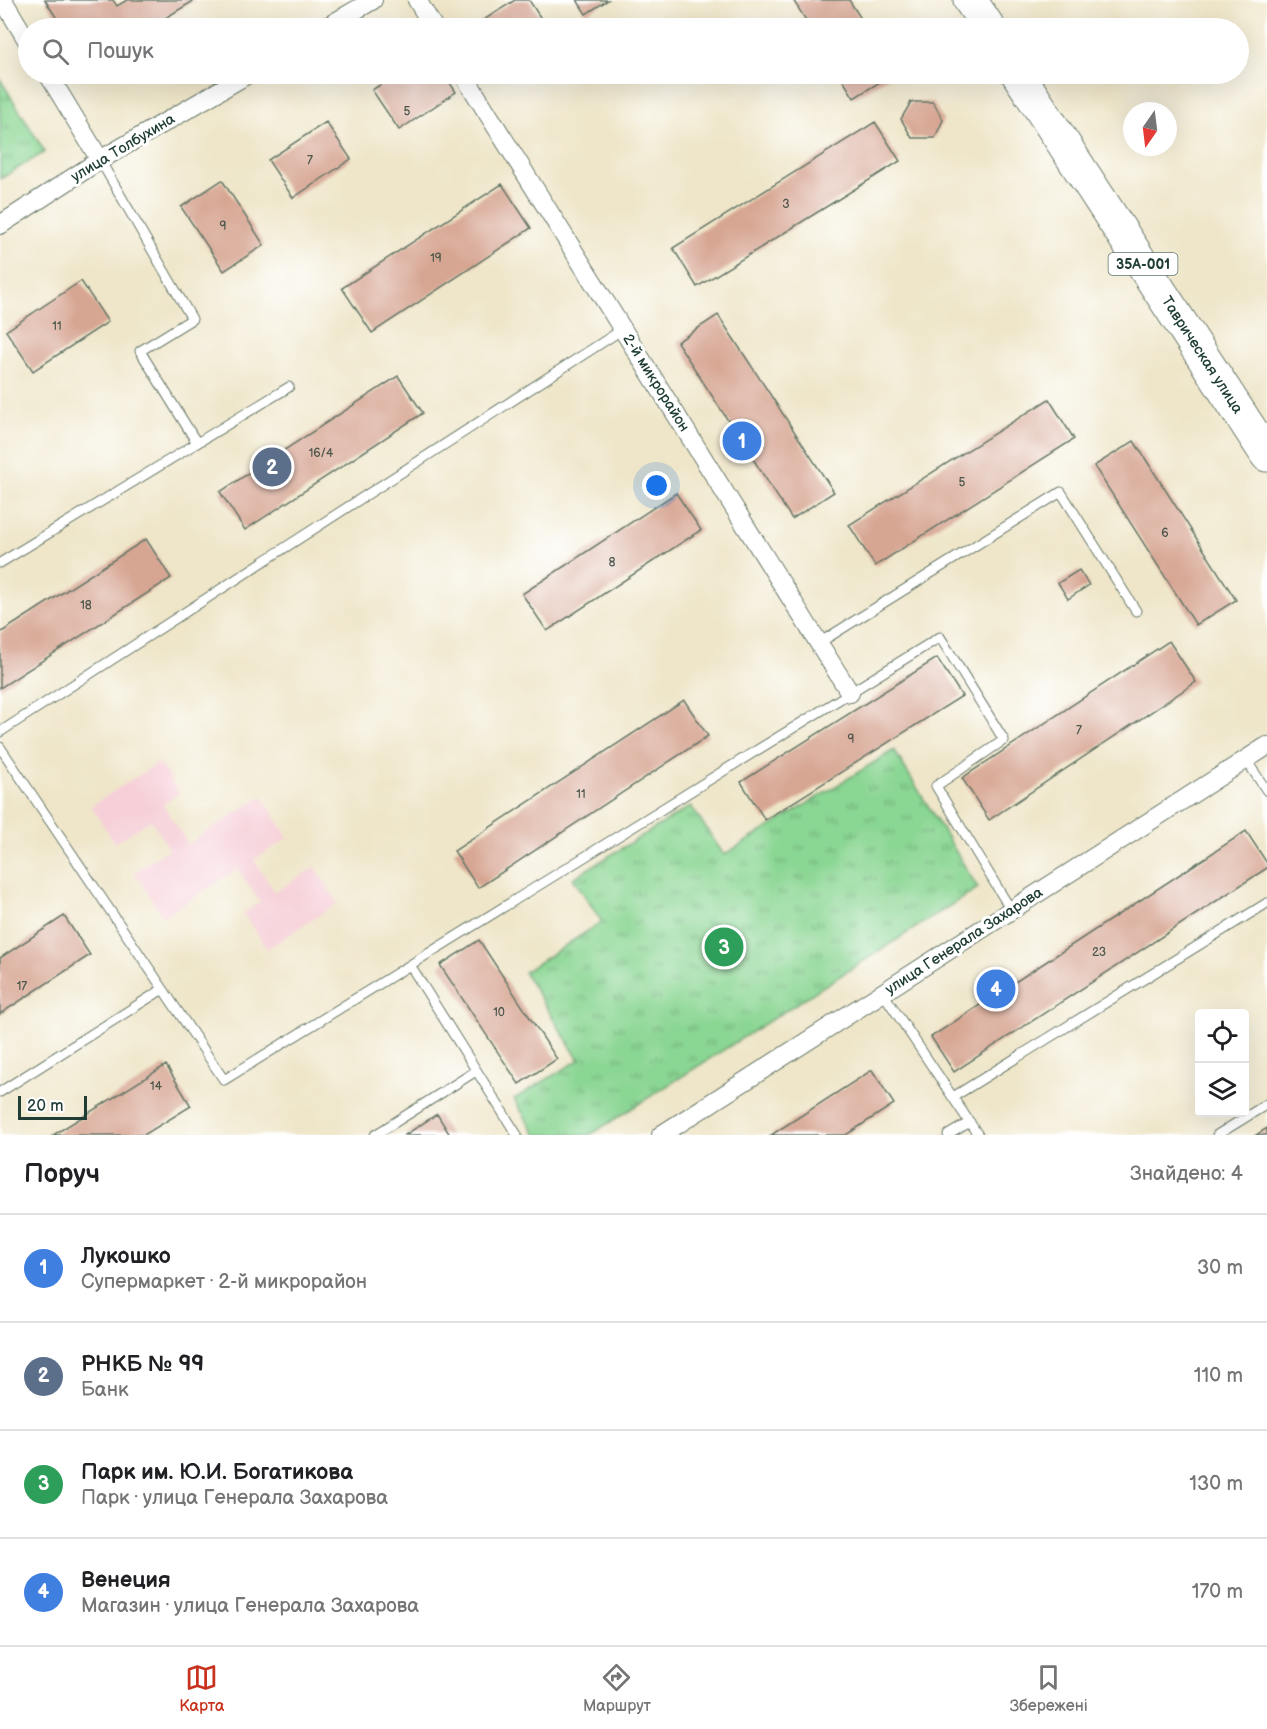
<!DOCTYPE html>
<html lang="uk">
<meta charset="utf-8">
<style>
body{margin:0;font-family:"Balsamiq Sans",sans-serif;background:#f2f2f2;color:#202124}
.controls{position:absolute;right:18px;bottom:18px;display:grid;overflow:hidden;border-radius:6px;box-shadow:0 6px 24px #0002}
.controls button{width:54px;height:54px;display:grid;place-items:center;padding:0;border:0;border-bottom:2px solid #e0e0e0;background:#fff;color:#202124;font:30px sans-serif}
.compass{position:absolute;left:1123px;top:102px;width:54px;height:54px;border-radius:50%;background:#fff;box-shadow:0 6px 24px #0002;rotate:194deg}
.scale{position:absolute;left:18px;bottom:15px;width:69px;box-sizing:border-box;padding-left:6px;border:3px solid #1f3d34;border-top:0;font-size:16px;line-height:21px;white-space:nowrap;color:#1f3d34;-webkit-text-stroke:4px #fff;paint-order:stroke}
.you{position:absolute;left:657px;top:486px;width:21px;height:21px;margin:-15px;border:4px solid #fff;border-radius:50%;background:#1a73e8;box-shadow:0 0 0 9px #1a73e833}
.badge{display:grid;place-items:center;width:39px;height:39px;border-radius:50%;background:#c8321e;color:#fff;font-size:20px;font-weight:700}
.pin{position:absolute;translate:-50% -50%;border:3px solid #fff;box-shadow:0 2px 6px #0006}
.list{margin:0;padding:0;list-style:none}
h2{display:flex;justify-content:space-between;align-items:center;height:78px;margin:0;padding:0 24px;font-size:26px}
h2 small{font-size:20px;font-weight:400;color:#757577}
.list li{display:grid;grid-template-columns:39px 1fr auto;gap:18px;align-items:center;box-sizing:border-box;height:108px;padding:0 24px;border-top:2px solid #e0e0e0}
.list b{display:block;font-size:22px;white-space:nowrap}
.list p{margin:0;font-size:20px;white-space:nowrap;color:#757577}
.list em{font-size:20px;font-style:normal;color:#757577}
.icon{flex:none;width:33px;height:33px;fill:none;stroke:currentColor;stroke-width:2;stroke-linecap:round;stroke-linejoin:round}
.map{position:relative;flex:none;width:1267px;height:1135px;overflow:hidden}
.search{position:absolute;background:#fff;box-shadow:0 6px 24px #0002;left:18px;right:18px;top:18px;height:66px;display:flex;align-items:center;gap:15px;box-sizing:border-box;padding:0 21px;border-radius:33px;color:#757577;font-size:22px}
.sheet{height:510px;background:#fff}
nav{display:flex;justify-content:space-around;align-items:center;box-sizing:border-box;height:84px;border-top:2px solid #e0e0e0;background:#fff;font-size:16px;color:#757577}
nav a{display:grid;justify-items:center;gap:3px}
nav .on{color:#c8321e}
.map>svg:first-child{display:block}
.built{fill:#f6cfd8}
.park{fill:url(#park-tufts);stroke:#548a64;stroke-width:1.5}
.building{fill:#d7a693}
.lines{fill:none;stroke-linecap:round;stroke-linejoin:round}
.lane-casing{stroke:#687868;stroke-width:11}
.street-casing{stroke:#687868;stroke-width:20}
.highway-casing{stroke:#687868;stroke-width:35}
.lane{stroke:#fff;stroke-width:9}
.street{stroke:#fff;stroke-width:18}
.highway{stroke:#fff;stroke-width:33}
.labels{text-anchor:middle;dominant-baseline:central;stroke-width:6;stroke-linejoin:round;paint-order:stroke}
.number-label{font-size:12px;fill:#4d574c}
.shield{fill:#fff;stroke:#627771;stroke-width:1.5}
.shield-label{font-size:14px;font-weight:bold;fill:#1f3d34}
.street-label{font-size:15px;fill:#1f3d34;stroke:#fff}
</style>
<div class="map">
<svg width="1267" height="1135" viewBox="0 0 1267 1135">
<defs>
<pattern id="park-tufts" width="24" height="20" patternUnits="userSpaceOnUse" patternTransform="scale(1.5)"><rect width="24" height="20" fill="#8ad693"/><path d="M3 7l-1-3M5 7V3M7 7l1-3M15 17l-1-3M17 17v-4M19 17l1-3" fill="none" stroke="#70af79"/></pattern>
</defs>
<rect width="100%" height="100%" fill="#fff"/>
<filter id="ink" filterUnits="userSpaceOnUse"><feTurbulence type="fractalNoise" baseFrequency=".0167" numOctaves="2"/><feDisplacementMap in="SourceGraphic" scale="12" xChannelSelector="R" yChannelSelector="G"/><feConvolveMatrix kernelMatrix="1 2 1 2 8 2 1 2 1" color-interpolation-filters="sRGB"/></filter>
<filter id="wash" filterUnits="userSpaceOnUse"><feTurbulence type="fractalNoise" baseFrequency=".008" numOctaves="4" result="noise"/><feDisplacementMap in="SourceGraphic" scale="24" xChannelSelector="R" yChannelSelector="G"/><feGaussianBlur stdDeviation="1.35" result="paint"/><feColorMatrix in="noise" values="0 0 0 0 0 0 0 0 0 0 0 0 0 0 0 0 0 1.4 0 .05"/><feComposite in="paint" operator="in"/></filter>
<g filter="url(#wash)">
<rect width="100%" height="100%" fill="#efe6c9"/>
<path class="built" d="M 159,762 L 179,793 L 163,804 L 188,844 L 262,796 L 288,838 L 254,860 L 275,892 L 315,867 L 338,903 L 267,949 L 243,913 L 260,902 L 238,869 L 163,917 L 134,872 L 169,849 L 151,820 L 115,843 L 91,806 Z"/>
<path class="park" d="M 0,79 L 45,152 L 0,179 Z
M 894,750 L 978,888 L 590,1135 L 536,1135 L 514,1099 L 579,1060 L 524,972 L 602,922 L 573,878 L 691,806 L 724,855 Z"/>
<g id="blocks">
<path class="building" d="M 45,0 L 113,0 L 117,6 L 127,0 L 195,0 L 149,28 L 63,28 Z
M 515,0 L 529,0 L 547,28 L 471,28 Z
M 577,0 L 608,0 L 586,14 Z
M 793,0 L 849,0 L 867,28 L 811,28 Z
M 397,74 L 444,74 L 456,92 L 399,130 L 372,90 Z
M 839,74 L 893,74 L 854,98 Z
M 911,102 L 933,102 L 943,120 L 935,138 L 912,138 L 901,119 Z
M 326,122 L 351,159 L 293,198 L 268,160 Z
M 875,122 L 900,161 L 697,287 L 673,248 Z
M 222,180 L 264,245 L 224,271 L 181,207 Z
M 502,184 L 531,228 L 372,333 L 342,288 Z
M 81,281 L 108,322 L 33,371 L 6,331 Z
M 718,315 L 834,492 L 792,519 L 677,342 Z
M 398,376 L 423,413 L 245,530 L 220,492 Z
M 1049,399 L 1074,439 L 875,566 L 849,525 Z
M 1134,441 L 1236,600 L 1196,625 L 1094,466 Z
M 676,493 L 701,530 L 547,631 L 522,594 Z
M 146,539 L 171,578 L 0,688 L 0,633 Z
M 1079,570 L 1089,585 L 1068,599 L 1058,583 Z
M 1169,641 L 1196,682 L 989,820 L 962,778 Z
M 937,658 L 962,696 L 765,820 L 741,782 Z
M 684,700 L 708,736 L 478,888 L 454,851 Z
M 1246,831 L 1267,863 L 1267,868 L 954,1072 L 931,1037 Z
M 64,916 L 90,955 L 0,1014 L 0,958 Z
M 479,940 L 557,1059 L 519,1084 L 440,965 Z
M 166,1065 L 191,1106 L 144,1135 L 53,1135 Z
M 872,1070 L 894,1104 L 846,1135 L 771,1135 Z
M 437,1114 L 450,1135 L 405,1135 Z
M 1267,1128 L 1267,1135 L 1256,1135 Z"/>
</g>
</g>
<g filter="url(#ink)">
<use href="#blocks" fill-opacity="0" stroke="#687868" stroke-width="1.5"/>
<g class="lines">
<defs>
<path id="lane" d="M 100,160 L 192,319 L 140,351 L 197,443
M 0,563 L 289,387
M 819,643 L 1061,492 L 1136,611
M 0,732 L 623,329
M 0,747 L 163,989
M 1246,760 L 1267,791
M 410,965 L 517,1135
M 883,993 L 978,1135
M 0,1092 L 163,989 L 224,1080 L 940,637 L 1004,740 L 936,786 L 1011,910
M 953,1097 L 1267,903
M 375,1135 L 476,1071
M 948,1135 L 970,1122
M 1217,1135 L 1267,1104"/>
<path id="street" d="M 3,0 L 28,42
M 417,0 L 434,28
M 325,28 L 373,0
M 48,74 L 100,160
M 463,74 L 850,693
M 0,225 L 100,160 L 248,74
M 661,1135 L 1267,746"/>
<path id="highway" d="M 970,0 L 989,28
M 1018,74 L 1267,455"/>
</defs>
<use href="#lane" class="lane-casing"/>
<use href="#street" class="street-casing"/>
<use href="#highway" class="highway-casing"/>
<use href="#lane" class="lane"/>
<use href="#street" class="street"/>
<use href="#highway" class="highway"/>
</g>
</g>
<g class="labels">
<g class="number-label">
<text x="407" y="111">5</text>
<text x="310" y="160">7</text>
<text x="786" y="204">3</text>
<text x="223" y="226">9</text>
<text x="436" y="258">19</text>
<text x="57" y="326">11</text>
<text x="321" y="453">16/4</text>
<text x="962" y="482">5</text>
<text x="1165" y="533">6</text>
<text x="612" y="562">8</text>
<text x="86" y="605">18</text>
<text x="1079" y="730">7</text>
<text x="851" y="739">9</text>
<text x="581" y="794">11</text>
<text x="1099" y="952">23</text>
<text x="22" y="986">17</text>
<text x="499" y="1012">10</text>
<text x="156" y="1086">14</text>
</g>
<rect class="shield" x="1108.5" y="253" width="69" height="22" rx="4.5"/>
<g class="shield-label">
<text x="1143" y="264">35А-001</text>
</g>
<g class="street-label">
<text transform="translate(123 148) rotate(-31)">улица Толбухина</text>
<text transform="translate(1202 355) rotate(57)">Таврическая улица</text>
<text transform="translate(656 383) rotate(58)">2-й микрорайон</text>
<text transform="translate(964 941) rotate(-33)">улица Генерала Захарова</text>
</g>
</g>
</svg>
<div class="controls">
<button><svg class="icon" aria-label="locate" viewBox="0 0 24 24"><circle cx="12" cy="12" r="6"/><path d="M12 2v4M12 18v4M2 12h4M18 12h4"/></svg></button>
<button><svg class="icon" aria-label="layers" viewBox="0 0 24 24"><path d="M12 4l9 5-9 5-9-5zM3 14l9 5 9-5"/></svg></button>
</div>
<svg class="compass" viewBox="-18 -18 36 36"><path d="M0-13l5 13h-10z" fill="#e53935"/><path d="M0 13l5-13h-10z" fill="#757577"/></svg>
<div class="scale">20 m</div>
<div class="you"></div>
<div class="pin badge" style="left:742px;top:441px;background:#3f7fe0">1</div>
<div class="pin badge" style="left:272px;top:467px;background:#5c6f8a">2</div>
<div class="pin badge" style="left:724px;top:947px;background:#2e9e5b">3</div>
<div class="pin badge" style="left:996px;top:989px;background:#3f7fe0">4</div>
<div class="search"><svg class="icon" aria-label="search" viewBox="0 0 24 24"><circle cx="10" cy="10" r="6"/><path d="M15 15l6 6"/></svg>Пошук</div>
</div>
<section class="sheet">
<h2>Поруч<small>Знайдено: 4</small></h2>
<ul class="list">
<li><span class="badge" style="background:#3f7fe0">1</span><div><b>Лукошко</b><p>Супермаркет · 2-й микрорайон</p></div><em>30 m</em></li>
<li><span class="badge" style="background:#5c6f8a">2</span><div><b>РНКБ № 99</b><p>Банк</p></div><em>110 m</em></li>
<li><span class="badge" style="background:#2e9e5b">3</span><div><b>Парк им. Ю.И. Богатикова</b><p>Парк · улица Генерала Захарова</p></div><em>130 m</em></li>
<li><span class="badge" style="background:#3f7fe0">4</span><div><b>Венеция</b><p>Магазин · улица Генерала Захарова</p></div><em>170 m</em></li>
</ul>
</section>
<nav>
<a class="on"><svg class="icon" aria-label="map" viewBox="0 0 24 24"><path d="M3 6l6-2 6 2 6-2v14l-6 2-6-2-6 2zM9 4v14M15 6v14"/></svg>Карта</a>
<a><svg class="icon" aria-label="directions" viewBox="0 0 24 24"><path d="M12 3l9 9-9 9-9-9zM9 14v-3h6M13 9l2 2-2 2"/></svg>Маршрут</a>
<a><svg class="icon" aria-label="saved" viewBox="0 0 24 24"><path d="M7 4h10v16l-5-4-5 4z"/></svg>Збережені</a>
</nav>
